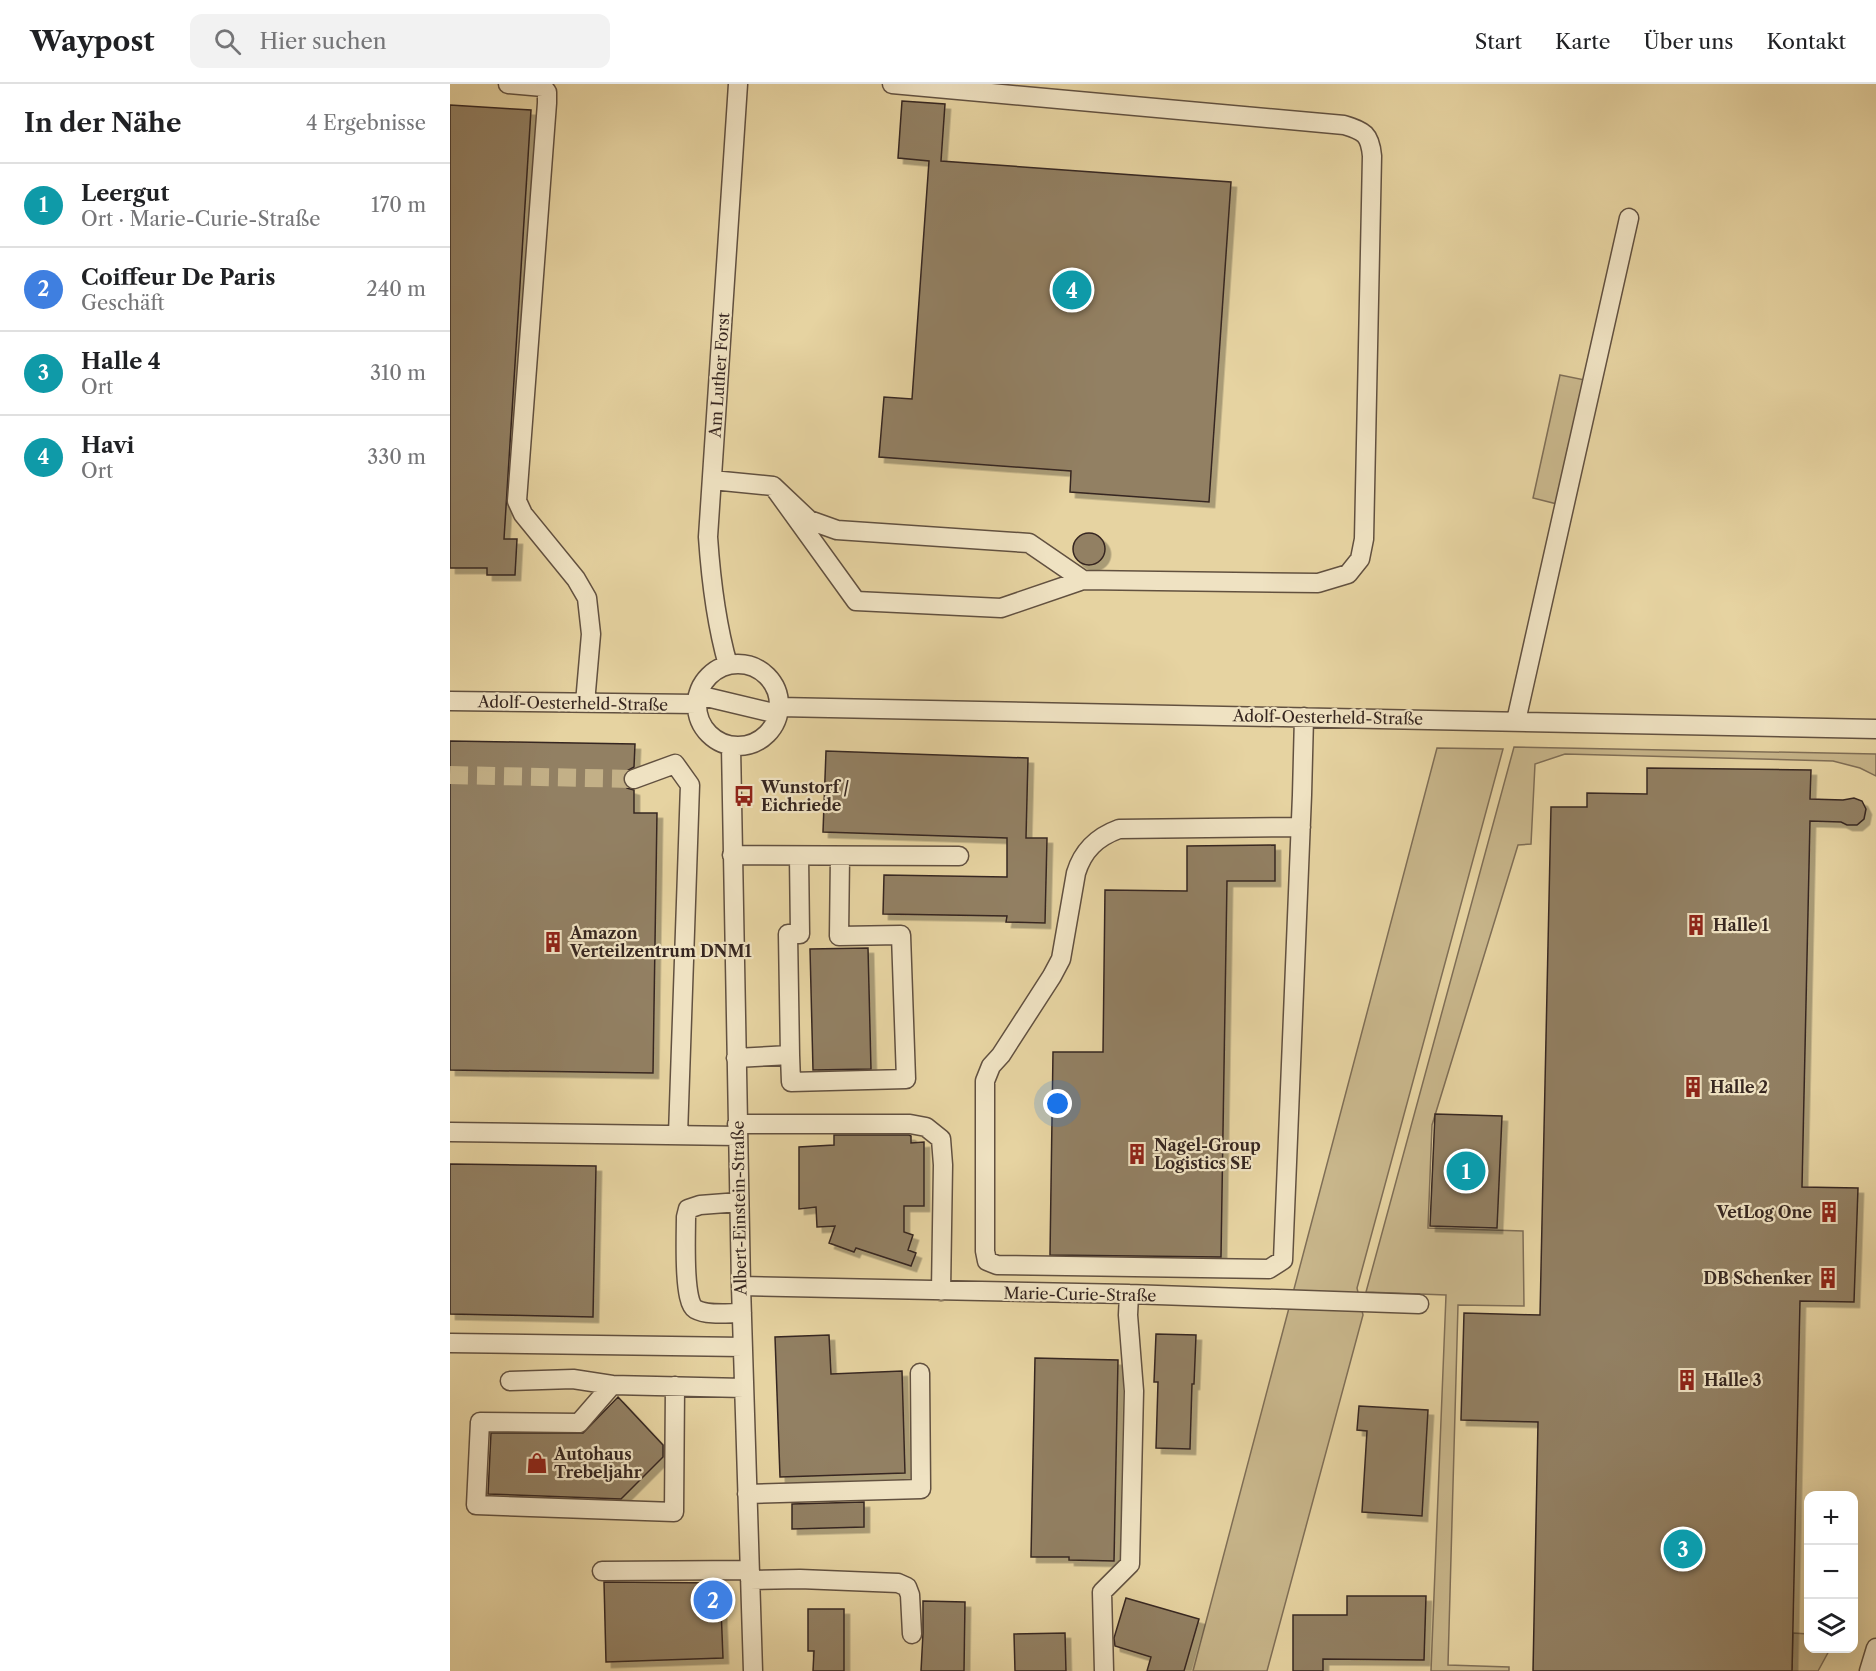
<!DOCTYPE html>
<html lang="de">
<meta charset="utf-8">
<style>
body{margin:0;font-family:"Libre Caslon Text",serif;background:#f2f2f2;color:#202124}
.controls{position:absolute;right:18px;bottom:18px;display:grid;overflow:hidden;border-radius:12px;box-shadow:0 6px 24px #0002}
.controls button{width:54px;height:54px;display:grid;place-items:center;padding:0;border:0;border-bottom:2px solid #e0e0e0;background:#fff;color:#202124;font:30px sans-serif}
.you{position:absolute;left:608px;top:1020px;width:21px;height:21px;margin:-15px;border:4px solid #fff;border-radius:50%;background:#1a73e8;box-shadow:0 0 0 9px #1a73e833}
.badge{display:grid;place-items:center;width:39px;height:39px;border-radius:50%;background:#0b8043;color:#fff;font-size:20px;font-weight:700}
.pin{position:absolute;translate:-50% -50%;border:3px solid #fff;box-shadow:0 2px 6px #0006}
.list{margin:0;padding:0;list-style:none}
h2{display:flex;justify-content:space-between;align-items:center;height:78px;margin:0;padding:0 24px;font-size:26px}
h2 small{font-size:20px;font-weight:400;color:#757577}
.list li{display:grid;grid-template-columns:39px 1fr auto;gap:18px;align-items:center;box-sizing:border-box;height:84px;padding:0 24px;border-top:2px solid #e0e0e0}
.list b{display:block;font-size:22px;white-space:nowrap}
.list p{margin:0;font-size:20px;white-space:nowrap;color:#757577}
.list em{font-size:20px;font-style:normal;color:#757577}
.icon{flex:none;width:33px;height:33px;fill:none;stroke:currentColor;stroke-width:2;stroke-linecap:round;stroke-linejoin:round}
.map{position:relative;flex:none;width:1426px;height:1587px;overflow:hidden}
header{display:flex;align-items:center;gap:36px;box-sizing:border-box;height:84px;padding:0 30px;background:#fff;border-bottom:2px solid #e0e0e0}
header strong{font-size:28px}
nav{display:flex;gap:33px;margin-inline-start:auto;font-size:21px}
.search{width:420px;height:54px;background:#f2f2f2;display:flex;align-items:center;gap:15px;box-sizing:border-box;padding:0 21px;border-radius:12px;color:#757577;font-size:22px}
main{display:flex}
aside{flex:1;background:#fff}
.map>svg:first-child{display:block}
.green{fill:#c8b68b;stroke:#7f6e56;stroke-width:1.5}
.building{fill:#928063;stroke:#362620;stroke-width:1.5;filter:url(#shadow)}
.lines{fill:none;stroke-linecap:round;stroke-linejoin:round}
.minor-tunnel{stroke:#c3b087;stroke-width:18;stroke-dasharray:18 9;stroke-linecap:butt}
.minor-casing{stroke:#625140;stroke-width:21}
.minor{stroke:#efe2c2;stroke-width:18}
.labels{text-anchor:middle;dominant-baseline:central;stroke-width:4.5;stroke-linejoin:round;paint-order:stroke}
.street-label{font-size:16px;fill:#362620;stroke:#efe2c2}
.poi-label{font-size:16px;font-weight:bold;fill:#362620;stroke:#efe2c2;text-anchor:start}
</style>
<header>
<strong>Waypost</strong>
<div class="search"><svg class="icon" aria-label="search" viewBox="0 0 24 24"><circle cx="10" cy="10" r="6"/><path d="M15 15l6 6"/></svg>Hier suchen</div>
<nav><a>Start</a><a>Karte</a><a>Über uns</a><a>Kontakt</a></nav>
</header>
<main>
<aside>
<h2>In der Nähe<small>4 Ergebnisse</small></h2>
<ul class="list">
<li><span class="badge" style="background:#0f9aa8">1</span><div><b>Leergut</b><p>Ort · Marie-Curie-Straße</p></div><em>170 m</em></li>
<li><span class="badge" style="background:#3f7fe0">2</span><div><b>Coiffeur De Paris</b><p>Geschäft</p></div><em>240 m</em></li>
<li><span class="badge" style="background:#0f9aa8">3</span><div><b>Halle 4</b><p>Ort</p></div><em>310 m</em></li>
<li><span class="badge" style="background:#0f9aa8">4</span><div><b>Havi</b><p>Ort</p></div><em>330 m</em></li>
</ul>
</aside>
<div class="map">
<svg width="1426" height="1587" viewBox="0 0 1426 1587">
<defs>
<filter id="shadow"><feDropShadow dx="5.5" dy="5.5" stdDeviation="0" flood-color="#0004"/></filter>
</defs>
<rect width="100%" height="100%" fill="#e6d3a1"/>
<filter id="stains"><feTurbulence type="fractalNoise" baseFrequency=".00333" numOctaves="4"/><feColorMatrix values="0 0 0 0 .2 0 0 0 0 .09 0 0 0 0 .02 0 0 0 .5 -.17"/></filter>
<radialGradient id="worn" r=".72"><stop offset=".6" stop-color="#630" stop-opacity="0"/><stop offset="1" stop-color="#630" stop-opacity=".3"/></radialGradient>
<path class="green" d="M 1110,291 L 1135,296 L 1107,420 L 1083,414 Z
M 1064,663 L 1426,670 L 1426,692 L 1410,684 L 1383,677 L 1115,670 L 1085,680 L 1081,760 L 1068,761 L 982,1041 L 978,1144 L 1073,1147 L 1074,1222 L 1008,1221 L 998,1581 L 1059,1583 L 1059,1587 L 981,1587 L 996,1211 L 916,1208 Z
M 987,664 L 1053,665 L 907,1204 L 913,1231 L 817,1587 L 743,1587 Z
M 1343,1549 L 1358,1550 L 1358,1564 L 1380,1565 L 1368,1587 L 1342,1587 Z"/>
<path class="building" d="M 452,17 L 495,20 L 491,77 L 781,98 L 759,418 L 620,408 L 621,387 L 429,373 L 434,313 L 462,315 L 479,77 L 448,74 Z
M 0,21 L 81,26 L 54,455 L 67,455 L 65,491 L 37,491 L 37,484 L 0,484 Z
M623 465a16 16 0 1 1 32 0a16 16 0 1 1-32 0Z
M 0,657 L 185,660 L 184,683 L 175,688 L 173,698 L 177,704 L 184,706 L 184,729 L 207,729 L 203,989 L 0,986 Z
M 376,667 L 578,674 L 576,754 L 597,754 L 595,839 L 556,838 L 557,832 L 433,830 L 434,791 L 557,793 L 557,754 L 373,748 Z
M 1197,684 L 1361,686 L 1360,715 L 1393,716 L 1404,714 L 1412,717 L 1416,725 L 1414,735 L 1407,741 L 1397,741 L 1391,738 L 1360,737 L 1352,1103 L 1408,1104 L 1404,1218 L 1350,1217 L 1342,1587 L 1083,1587 L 1088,1338 L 1011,1336 L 1014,1229 L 1090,1231 L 1101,723 L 1137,723 L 1137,709 L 1197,710 Z
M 825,761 L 825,797 L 777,797 L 771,1173 L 600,1171 L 603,968 L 653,968 L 655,806 L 737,807 L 737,762 Z
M 418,864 L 421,985 L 363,986 L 360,865 Z
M 985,1030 L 1052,1032 L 1047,1144 L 980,1142 Z
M 384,1051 L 459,1051 L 461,1052 L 461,1059 L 474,1058 L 474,1122 L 454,1122 L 454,1148 L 463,1151 L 458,1166 L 466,1169 L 461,1182 L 406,1164 L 404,1168 L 379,1159 L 385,1142 L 367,1143 L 366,1123 L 349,1125 L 349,1063 L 384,1061 Z
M 0,1080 L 146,1082 L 143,1233 L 0,1230 Z
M 706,1250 L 746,1251 L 744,1300 L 742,1300 L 740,1365 L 706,1364 L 708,1298 L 704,1298 Z
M 379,1251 L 381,1290 L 452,1287 L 455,1389 L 330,1393 L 325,1253 Z
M 585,1274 L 668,1276 L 664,1477 L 619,1476 L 619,1473 L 581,1473 Z
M 168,1313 L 213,1361 L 213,1373 L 171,1415 L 38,1410 L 41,1349 L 133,1349 Z
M 909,1322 L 978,1326 L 972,1432 L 912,1428 L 917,1347 L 907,1346 Z
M 414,1418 L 414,1443 L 342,1445 L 342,1420 Z
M 154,1498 L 270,1499 L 273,1574 L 156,1578 Z
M 897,1512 L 976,1512 L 974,1576 L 873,1575 L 873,1587 L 843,1587 L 843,1531 L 897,1531 Z
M 676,1514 L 749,1535 L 734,1587 L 697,1587 L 701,1573 L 665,1562 L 664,1554 Z
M 473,1517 L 515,1518 L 514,1587 L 471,1587 L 473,1549 Z
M 358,1525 L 394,1525 L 394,1587 L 363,1587 L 364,1567 L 358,1567 Z
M 615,1549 L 616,1587 L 565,1587 L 564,1550 Z"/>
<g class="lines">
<path class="minor-tunnel" d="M 0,691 L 184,695"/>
<defs>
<path id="minor" d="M 58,0 L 93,3 L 97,8 L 97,19 L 67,417 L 73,430 L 126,495 L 137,514 L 141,550 L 135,619
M 262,396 L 323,402 L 359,436 L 387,446 L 579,459 L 633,496
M 323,402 L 406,517 L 551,524 L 633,496 L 868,499 L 898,490 L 910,475 L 914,455 L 922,72 C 920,50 914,47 894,41 L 442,0
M247 621a41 41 0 1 1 82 0a41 41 0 1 1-82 0Z
M 278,581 C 266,539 261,497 258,453 L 288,0
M 248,611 L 328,630
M 0,617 L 247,620
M 329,623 L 1426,645
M 1066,637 L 1179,134
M 281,662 L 291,1202 L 303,1587
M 184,695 L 225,680 L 240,701 L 228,1051
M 851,743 L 669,745 C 647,753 633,766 626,789 L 611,875 L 602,892 L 551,971 L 541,982 L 535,997 L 535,1167 L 537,1177 L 547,1181 L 819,1185 L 833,1176 L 852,711 L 854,633
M 282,771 L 509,772
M 340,971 L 338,850 L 350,850 L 349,772
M 286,974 L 340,971 L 341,998 L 456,995 L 451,851 L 389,852 L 390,772
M 287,1040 L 460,1040 L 476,1043 L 491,1055 L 493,1081 L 491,1207
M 0,1048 L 288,1052
M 289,1118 L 250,1121 L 238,1125 L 236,1133 C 236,1149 233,1218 245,1225 C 258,1232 278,1229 292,1229
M 291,1202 L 679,1210 L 969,1220
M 0,1259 L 293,1263
M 60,1297 L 123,1295 L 162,1301
M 225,1302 L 224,1428 L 26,1421 L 30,1338 L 129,1339 L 162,1301 L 294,1304
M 297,1410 L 471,1405 L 470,1289
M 152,1487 L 300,1486
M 300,1496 L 350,1495 L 448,1499 L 457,1503 L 460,1511 L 462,1550
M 654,1587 L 652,1508 L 680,1480 L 684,1307 L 678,1231 L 679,1210
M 1419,1587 L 1426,1564"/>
</defs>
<use href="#minor" class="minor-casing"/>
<use href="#minor" class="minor"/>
</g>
<defs>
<symbol id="bus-bare" viewBox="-9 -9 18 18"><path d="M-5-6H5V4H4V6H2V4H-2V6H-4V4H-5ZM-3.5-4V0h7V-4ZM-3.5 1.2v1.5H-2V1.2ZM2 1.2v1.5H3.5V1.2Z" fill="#8f2418" stroke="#efe2c2" stroke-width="2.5" paint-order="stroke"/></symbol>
<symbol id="building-bare" viewBox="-9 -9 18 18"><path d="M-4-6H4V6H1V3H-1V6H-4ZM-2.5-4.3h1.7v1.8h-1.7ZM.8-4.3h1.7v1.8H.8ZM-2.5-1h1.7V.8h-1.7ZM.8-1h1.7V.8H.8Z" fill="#8f2418" stroke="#efe2c2" stroke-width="2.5" paint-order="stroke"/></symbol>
<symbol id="shop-bare" viewBox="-9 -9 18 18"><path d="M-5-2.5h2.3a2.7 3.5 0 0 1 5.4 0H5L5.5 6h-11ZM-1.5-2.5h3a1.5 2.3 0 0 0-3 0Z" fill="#8f2418" stroke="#efe2c2" stroke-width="2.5" paint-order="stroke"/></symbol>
</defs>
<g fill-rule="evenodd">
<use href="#bus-bare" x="279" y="697" width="30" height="30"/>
<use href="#building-bare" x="1231" y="826" width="30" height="30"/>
<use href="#building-bare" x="88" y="843" width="30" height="30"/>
<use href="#building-bare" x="1228" y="988" width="30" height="30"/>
<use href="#building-bare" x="672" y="1055" width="30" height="30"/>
<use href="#building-bare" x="1364" y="1113" width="30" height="30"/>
<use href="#building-bare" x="1363" y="1179" width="30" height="30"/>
<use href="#building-bare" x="1222" y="1281" width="30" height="30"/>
<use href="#shop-bare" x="72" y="1364" width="30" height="30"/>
</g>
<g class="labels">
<g class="street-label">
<text transform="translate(269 291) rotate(-86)">Am Luther Forst</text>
<text transform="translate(123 619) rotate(1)">Adolf-Oesterheld-Straße</text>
<text transform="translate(878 633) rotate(1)">Adolf-Oesterheld-Straße</text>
<text transform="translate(289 1124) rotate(-91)">Albert-Einstein-Straße</text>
<text transform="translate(630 1210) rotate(1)">Marie-Curie-Straße</text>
</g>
<g class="poi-label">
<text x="311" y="703">Wunstorf /<tspan x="311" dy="18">Eichriede</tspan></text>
<text x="1263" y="841">Halle 1</text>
<text x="120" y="849">Amazon<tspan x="120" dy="18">Verteilzentrum DNM1</tspan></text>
<text x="1260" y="1003">Halle 2</text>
<text x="704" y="1061">Nagel-Group<tspan x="704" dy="18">Logistics SE</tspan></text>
<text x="1362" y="1128" text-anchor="end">VetLog One</text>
<text x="1361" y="1194" text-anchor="end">DB Schenker</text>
<text x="1254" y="1296">Halle 3</text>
<text x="104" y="1370">Autohaus<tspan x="104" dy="18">Trebeljahr</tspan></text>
</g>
</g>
<rect width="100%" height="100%" filter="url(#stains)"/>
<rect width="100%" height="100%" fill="url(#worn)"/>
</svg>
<div class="controls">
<button>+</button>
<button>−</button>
<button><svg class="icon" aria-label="layers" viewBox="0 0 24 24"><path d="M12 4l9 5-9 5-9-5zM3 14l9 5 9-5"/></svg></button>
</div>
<div class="you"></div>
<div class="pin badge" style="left:1016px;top:1087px;background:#0f9aa8">1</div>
<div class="pin badge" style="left:263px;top:1516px;background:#3f7fe0">2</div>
<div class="pin badge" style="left:1233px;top:1465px;background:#0f9aa8">3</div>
<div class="pin badge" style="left:622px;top:206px;background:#0f9aa8">4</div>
</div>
</main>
